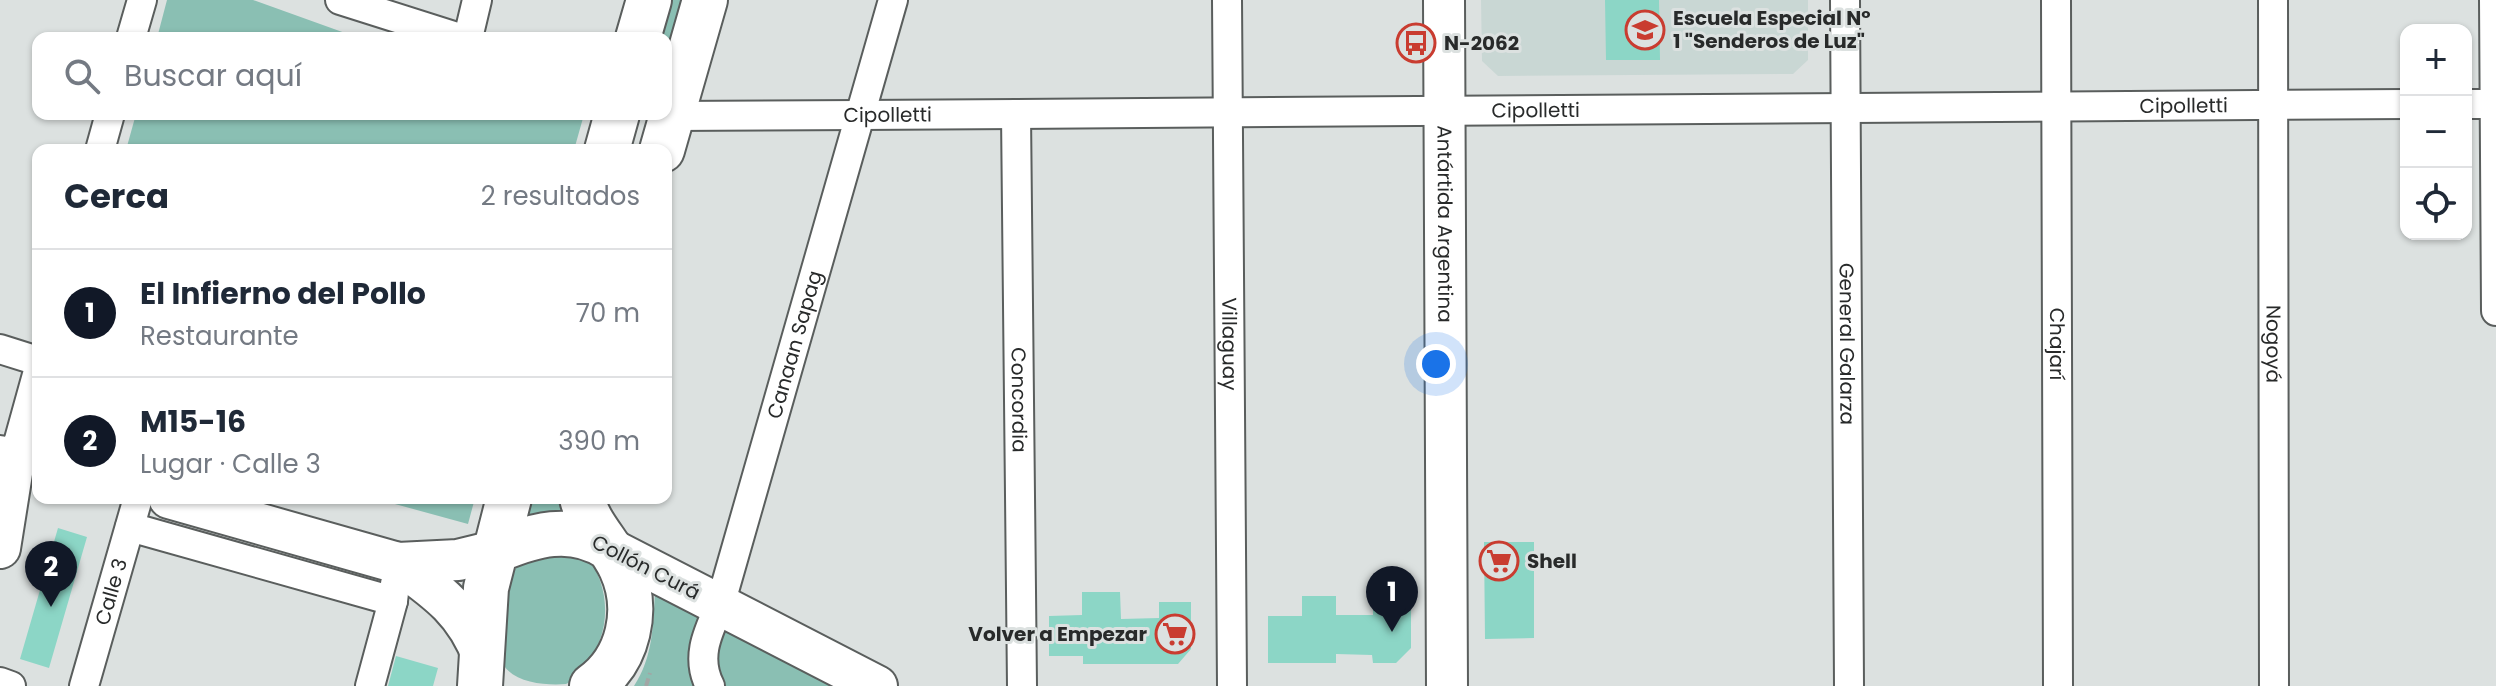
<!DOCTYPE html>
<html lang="es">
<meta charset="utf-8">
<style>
body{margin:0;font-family:Poppins,sans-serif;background:#f6f6f7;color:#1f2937}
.controls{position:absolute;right:24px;top:24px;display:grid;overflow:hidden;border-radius:16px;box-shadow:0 2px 6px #0004}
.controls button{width:72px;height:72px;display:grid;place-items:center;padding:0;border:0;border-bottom:2px solid #e0e1e3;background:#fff;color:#1f2937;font:40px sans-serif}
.you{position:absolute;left:1436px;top:364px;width:28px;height:28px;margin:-20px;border:6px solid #fff;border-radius:50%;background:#1a73e8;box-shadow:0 0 0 12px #1a73e833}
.badge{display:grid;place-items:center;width:52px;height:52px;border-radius:50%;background:#111827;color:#fff;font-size:26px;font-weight:700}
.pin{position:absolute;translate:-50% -66px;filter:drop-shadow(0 2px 4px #0008)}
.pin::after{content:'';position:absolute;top:42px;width:28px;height:24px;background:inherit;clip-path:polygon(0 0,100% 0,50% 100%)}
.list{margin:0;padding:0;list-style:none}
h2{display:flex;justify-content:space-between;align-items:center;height:104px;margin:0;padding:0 32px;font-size:34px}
h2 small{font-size:26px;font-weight:400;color:#747a83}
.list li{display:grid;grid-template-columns:52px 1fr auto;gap:24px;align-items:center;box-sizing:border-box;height:128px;padding:0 32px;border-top:2px solid #e0e1e3}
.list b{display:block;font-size:30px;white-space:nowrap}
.list p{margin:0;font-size:26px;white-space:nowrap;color:#747a83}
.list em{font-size:26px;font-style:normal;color:#747a83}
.icon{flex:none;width:44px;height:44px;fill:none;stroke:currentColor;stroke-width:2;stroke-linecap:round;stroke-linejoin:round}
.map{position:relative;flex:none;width:2496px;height:686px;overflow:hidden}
.search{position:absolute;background:#fff;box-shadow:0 2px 6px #0004;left:32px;top:32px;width:640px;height:88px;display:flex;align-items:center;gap:20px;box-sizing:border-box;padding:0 28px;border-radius:16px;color:#747a83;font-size:30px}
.panel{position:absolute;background:#fff;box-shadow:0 2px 6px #0004;left:32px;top:144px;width:640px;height:360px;border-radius:16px}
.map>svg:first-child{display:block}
.built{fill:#c9d7d4}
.green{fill:#8abfb3}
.building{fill:#8cd6c6}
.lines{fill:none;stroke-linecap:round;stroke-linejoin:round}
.street-casing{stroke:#5a5e5d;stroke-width:32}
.secondary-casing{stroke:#5a5e5d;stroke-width:44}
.primary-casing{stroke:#5a5e5d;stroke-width:48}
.path{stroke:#a2a6a5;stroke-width:4;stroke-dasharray:8 4;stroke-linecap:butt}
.street{stroke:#fff;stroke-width:28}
.secondary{stroke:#fff;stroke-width:40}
.primary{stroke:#fff;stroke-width:44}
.labels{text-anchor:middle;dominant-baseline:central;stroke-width:6;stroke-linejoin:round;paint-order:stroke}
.poi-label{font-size:20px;font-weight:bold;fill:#282a2a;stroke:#dce1e0;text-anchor:start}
.street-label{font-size:20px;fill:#282a2a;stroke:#dce1e0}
</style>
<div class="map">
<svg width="2496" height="686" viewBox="0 0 2496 686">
<rect width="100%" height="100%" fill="#dce1e0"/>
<path class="built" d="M 1481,0 L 1808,0 L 1808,60 L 1793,74 L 1498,76 L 1482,61 Z"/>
<path class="green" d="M 167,0 L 253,0 L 359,38 L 157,38 Z
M 671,0 L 683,0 L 666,59 L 666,38 L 660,38 Z
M 136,114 L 570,114 L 583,118 L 574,150 L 126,150 Z
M 373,498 L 475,498 L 468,524 Z
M 530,498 L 570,498 L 574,516 L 525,523 Z
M 530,555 L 586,555 C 612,588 612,636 583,668 C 578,674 573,681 566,684 C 544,686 505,682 500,656 C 499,651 501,643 501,638 C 503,617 505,597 507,577 Z
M 655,592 L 704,609 L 702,686 L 634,686 C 653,657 653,626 655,592 Z
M 721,628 L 855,686 L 718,686 L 714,678 Z"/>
<path class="building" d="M 1605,0 L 1659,0 L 1660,60 L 1606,60 Z
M 58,528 L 87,537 L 49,668 L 20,659 Z
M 1484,542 L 1534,542 L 1534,638 L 1485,639 Z
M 1082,592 L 1120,592 L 1121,619 L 1159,618 L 1159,602 L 1191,602 L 1191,649 L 1178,664 L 1083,664 L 1083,656 L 1049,656 L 1049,616 L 1082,615 Z
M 1302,596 L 1336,596 L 1336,615 L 1373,615 L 1373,596 L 1411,596 L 1411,648 L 1396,663 L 1373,663 L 1372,655 L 1336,654 L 1336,663 L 1268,663 L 1268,616 L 1302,616 Z
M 396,656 L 438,668 L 433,686 L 388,686 Z"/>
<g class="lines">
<defs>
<g id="street">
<path d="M 340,0 L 460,38"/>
<path id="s1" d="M 1227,0 L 1232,686"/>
<path id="s2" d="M 1845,0 L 1849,686"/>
<path id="s3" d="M 2056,0 L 2058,686"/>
<path id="s4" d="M 2273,0 L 2274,686"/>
<path d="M 2494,0 L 2496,311"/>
<path d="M 131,38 L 142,0"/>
<path d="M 468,38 L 477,0"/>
<path d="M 2466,104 L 2496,104"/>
<path id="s5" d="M 666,114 L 672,116 L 861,115 L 2406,104"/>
<path id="s6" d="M 1016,114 L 1022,686"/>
<path d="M 100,150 L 110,114"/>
<path d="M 0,349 L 38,361"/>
<path d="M 0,450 L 15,454 L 38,371"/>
<path d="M 130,527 L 393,601"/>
<path d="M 0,682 L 11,686"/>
<path id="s7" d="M 84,686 L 138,498"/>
<path d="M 370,686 L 393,601 L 395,584"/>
<path id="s8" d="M 710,686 C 695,657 708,632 720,605 L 893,0"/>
</g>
<g id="secondary">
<path id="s9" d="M 1444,0 L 1447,686"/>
<path d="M 169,498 L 398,563 L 458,560 L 495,551"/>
<path d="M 0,548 L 15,454"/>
<path d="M 609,548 L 877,686"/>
<path d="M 398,563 C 437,591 466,611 483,658"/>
</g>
<path id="primary" d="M 638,38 L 649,0
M 607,150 L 617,114
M 662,150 L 705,0
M 582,498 C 588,525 610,544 621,568 C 640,609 629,660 592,686
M 495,551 C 533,535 571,523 609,548
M 480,686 L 486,588 L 509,498"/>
</defs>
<use href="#street" class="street-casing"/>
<use href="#secondary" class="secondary-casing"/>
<use href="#primary" class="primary-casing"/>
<path class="path" d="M 646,686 L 650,673"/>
<use href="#street" class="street"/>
<use href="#secondary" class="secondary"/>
<use href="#primary" class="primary"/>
</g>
<defs>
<symbol id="school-ring" viewBox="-11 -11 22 22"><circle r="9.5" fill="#dce1e0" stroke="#c93c30" stroke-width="1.5"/><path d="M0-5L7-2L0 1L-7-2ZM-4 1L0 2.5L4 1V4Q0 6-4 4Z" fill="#c93c30"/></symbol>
<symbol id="bus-ring" viewBox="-11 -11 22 22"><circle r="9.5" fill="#dce1e0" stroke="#c93c30" stroke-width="1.5"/><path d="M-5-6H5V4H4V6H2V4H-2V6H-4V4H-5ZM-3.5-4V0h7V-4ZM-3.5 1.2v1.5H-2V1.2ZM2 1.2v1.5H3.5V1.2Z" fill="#c93c30"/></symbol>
<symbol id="supermarket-ring" viewBox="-11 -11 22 22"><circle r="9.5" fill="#dce1e0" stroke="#c93c30" stroke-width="1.5"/><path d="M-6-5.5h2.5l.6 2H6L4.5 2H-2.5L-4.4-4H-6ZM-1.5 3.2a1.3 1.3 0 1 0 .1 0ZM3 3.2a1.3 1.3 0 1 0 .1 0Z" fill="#c93c30"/></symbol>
</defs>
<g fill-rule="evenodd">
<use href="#school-ring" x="1623" y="8" width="44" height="44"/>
<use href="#bus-ring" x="1394" y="21" width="44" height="44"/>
<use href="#supermarket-ring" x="1477" y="539" width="44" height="44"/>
<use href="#supermarket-ring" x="1153" y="612" width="44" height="44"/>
</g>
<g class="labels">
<g class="poi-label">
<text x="1673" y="18">Escuela Especial N°<tspan x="1673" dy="23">1 "Senderos de Luz"</tspan></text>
<text x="1444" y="43">N-2062</text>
<text x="1527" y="561">Shell</text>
<text x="1147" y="634" text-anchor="end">Volver a Empezar</text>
</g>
<g class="street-label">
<text stroke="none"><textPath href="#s5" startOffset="1518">Cipolletti</textPath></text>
<text stroke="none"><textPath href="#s5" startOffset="870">Cipolletti</textPath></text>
<text stroke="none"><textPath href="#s5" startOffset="222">Cipolletti</textPath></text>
<text stroke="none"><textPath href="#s9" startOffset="224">Antártida Argentina</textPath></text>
<text stroke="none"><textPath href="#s1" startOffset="344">Villaguay</textPath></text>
<text stroke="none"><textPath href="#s2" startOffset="344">General Galarza</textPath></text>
<text stroke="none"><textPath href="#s3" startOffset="344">Chajarí</textPath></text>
<text stroke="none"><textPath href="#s4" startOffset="344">Nogoyá</textPath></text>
<text stroke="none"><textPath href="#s8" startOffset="356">Canaan Sapag</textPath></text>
<text stroke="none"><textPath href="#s6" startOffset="286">Concordia</textPath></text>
<text transform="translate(646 567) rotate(27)">Collón Curá</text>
<text stroke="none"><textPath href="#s7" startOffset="98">Calle 3</textPath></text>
</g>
</g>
</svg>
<div class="controls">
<button>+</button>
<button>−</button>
<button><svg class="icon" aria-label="locate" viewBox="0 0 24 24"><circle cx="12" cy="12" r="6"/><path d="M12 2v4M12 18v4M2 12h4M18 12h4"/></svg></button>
</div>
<div class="you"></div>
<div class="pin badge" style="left:1392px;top:632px">1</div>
<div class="pin badge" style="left:51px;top:607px">2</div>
<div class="search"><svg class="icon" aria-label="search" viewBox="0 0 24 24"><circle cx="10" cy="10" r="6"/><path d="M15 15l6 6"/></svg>Buscar aquí</div>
<section class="panel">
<h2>Cerca<small>2 resultados</small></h2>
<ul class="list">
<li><span class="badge">1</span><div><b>El Infierno del Pollo</b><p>Restaurante</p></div><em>70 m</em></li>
<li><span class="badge">2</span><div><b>M15-16</b><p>Lugar · Calle 3</p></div><em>390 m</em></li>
</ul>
</section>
</div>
